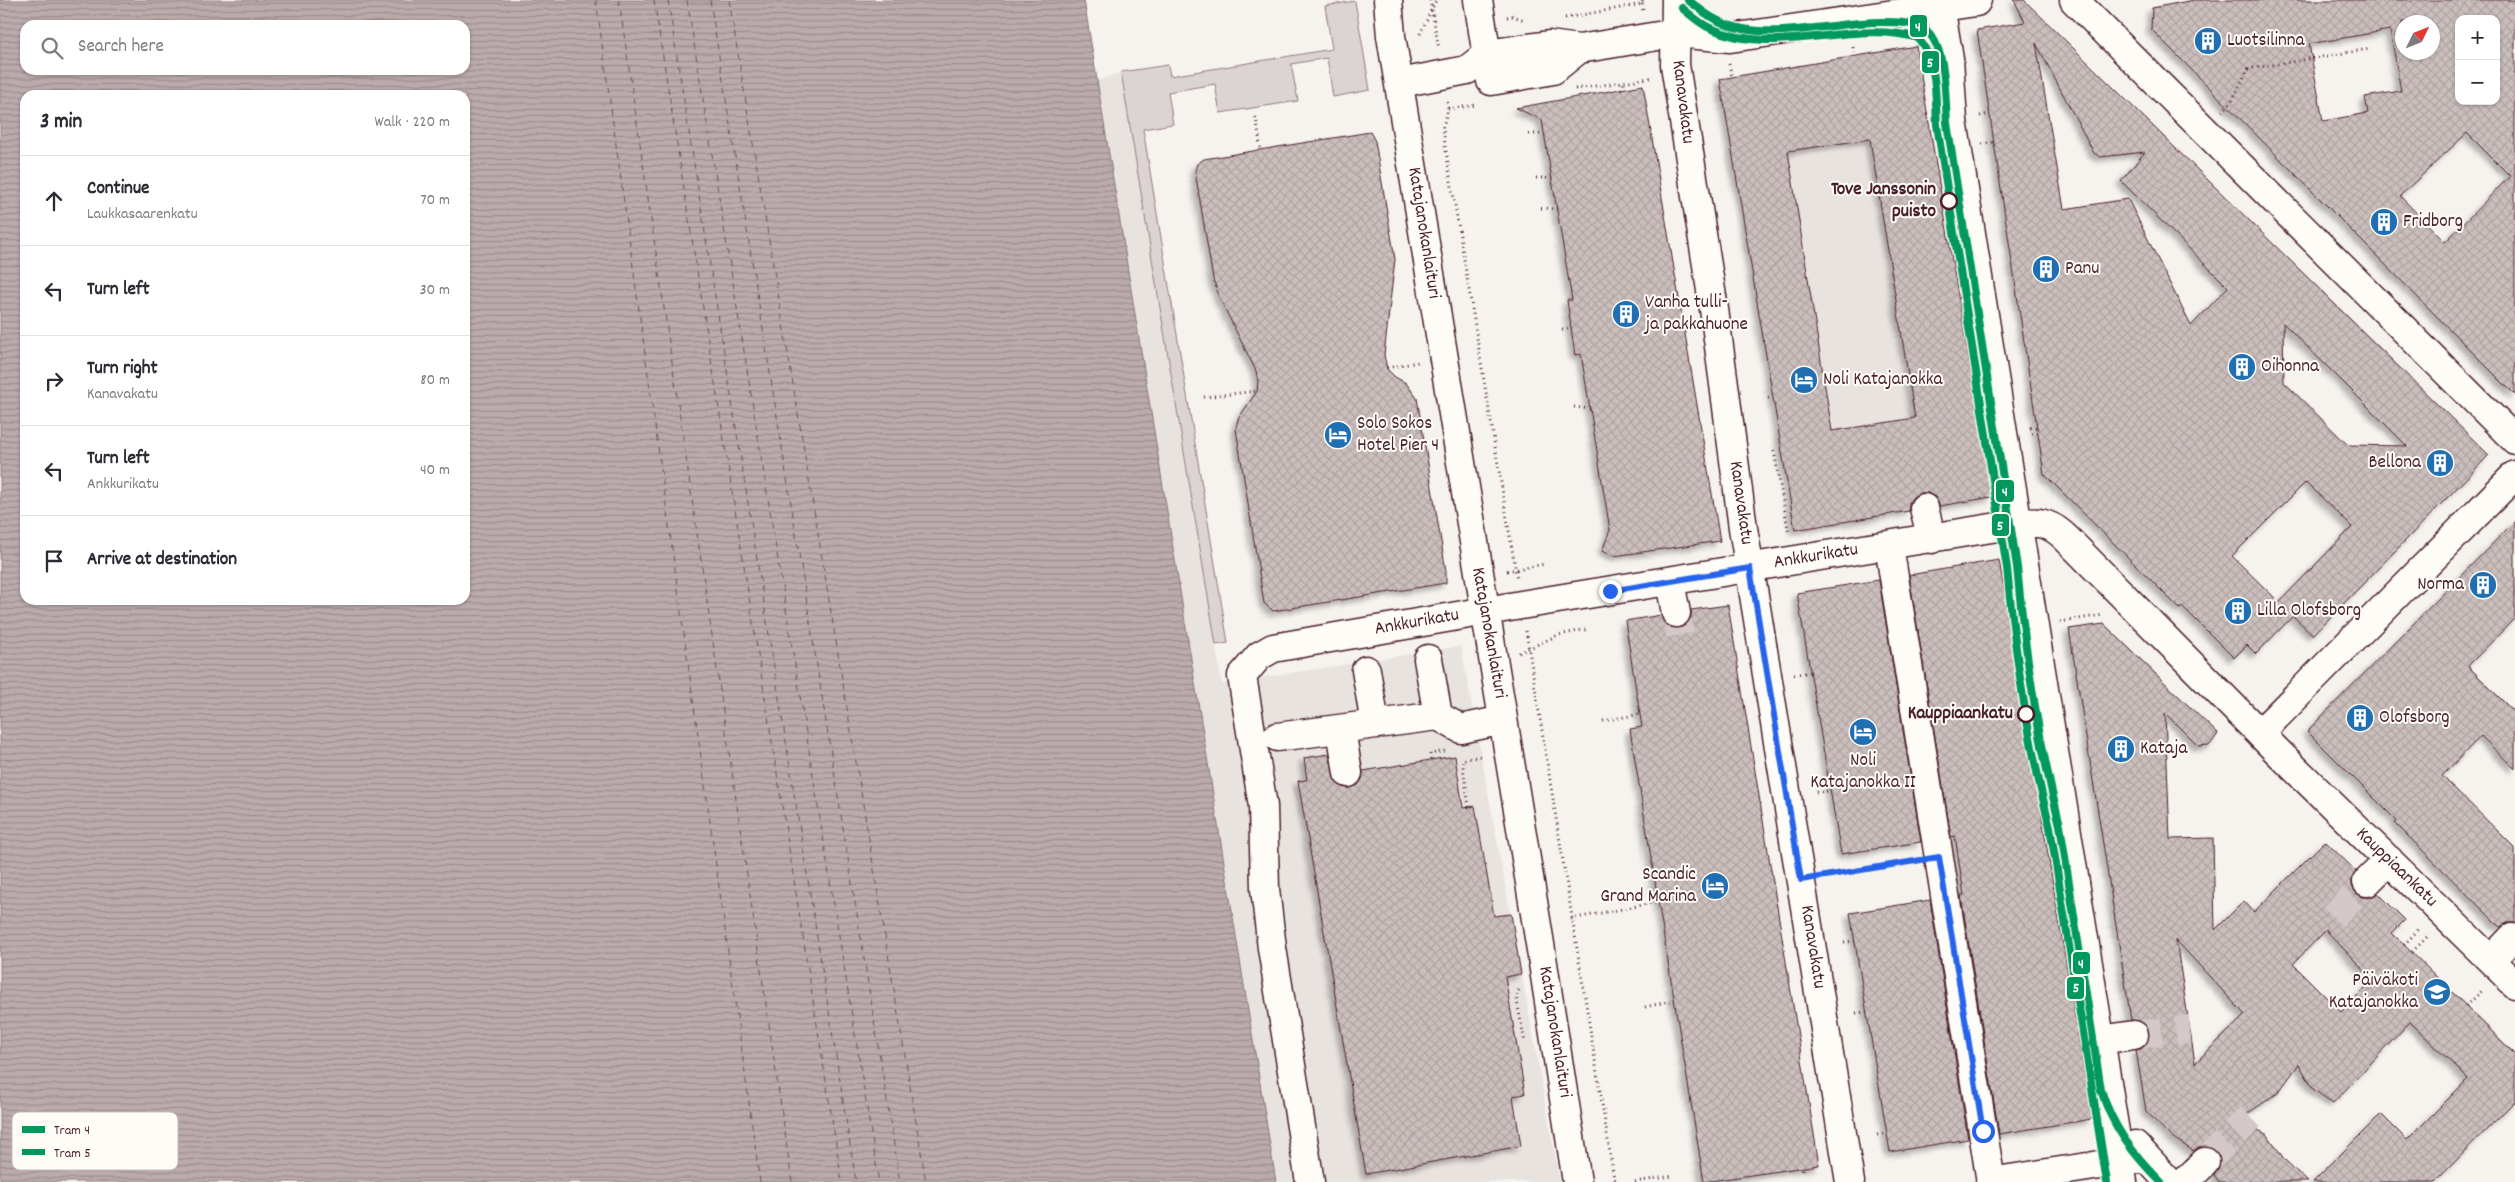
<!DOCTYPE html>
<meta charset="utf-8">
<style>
body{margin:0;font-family:Dekko,sans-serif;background:#f2f2f3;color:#2b2b33}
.controls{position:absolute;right:15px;top:15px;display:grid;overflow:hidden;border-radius:10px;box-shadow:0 1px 4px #0004}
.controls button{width:45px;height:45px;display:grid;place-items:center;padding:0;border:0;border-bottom:1px solid #e1e1e2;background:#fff;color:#2b2b33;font:25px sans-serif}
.compass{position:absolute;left:2395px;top:15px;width:45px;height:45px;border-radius:50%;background:#fff;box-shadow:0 1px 4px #0004;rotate:47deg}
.stop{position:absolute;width:15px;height:15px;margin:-11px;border:4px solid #2563eb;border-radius:50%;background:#fff}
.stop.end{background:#2563eb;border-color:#fff;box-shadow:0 1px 5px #0008}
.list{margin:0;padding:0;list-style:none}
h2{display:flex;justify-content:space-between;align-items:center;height:65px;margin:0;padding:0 20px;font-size:21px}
h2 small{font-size:16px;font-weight:400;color:#7c7c81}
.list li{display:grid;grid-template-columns:32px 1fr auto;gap:15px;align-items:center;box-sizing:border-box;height:90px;padding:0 20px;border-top:1px solid #e1e1e2}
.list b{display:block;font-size:19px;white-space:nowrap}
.list p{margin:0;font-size:16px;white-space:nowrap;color:#7c7c81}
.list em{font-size:16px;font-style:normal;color:#7c7c81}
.icon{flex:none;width:28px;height:28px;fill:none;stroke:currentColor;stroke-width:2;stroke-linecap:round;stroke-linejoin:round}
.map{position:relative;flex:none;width:2515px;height:1182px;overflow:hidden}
.search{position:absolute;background:#fff;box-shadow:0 1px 4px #0004;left:20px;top:20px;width:450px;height:55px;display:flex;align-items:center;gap:12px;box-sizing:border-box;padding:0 18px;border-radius:15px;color:#7c7c81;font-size:19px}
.panel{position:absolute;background:#fff;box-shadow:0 1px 4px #0004;left:20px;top:90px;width:450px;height:515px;border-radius:15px}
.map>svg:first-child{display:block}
.built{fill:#e9e3e0}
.grass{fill:#dcd4d2;stroke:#937a7e}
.water{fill:url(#water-rules);stroke:#8e7378;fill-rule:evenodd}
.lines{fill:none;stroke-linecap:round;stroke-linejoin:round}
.ferry{stroke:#725058;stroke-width:1;stroke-dasharray:6 5;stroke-linecap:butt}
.building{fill:url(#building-cross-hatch);stroke:#4a1f2b;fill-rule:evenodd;filter:url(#shadow)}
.minor-tunnel{stroke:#d4c9c8;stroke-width:28;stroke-dasharray:28 14;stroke-linecap:butt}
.minor-casing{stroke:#4a1f2b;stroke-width:31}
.major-casing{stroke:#4a1f2b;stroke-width:31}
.path{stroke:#4a1f2b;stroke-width:3;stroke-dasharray:1 4;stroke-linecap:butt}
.minor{stroke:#fdfcf7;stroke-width:28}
.major{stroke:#fdfcf7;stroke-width:28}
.tram-1-casing{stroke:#fdfcf7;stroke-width:11}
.tram-2-casing{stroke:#fdfcf7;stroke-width:11}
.tram-1{stroke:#00985f;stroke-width:8}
.tram-2{stroke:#00985f;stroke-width:8}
.route{stroke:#2563eb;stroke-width:6}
.stop-dot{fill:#fdfcf7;stroke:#4a1f2b;stroke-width:2.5}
.labels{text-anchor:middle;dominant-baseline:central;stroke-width:4;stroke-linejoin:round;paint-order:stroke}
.poi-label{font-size:19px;fill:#4a1f2b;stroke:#fdfcf7;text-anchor:start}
.street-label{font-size:19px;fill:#4a1f2b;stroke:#fdfcf7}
.stop-label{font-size:19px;font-weight:bold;fill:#4a1f2b;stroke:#fdfcf7;text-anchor:end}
.key{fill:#fdfcf7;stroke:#c7baba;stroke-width:1}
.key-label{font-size:14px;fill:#4a1f2b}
.line-badge{stroke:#fdfcf7;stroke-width:2}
.badge-label{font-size:14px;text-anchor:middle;font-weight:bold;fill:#fff}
</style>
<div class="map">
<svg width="2515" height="1182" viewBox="0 0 2515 1182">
<defs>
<pattern id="water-rules" width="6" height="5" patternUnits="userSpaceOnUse" patternTransform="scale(1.25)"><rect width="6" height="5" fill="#bbabac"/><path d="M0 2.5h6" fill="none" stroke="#9a8b8c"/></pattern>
<pattern id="building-cross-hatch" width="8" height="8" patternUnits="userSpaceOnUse" patternTransform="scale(1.25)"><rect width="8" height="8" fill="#cbbfbe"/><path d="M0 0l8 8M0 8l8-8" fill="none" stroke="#b0a4a3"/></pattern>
<filter id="shadow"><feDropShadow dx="-4.5" dy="4.5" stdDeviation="2.5" flood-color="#0004"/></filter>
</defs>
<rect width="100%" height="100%" fill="#f6f3ef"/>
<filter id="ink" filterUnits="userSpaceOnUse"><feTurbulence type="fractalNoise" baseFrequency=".02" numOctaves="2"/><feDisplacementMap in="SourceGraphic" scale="10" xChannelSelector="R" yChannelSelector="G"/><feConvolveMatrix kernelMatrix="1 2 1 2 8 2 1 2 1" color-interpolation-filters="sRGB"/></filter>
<g filter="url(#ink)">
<path class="built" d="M 1916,46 L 1992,497 L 1795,530 L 1720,79 Z
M 1121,72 L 1222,684 L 1461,646 L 1560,1182 L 1276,1182 L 1097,81 Z"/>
<path class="grass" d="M 1355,1 L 1370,90 L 1333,97 L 1327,58 L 1291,64 L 1298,101 L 1220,113 L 1215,84 L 1168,92 L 1173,124 L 1143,129 L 1228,643 L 1216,645 L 1121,72 L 1168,65 L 1170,76 L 1332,49 L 1325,6 Z"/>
<path class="water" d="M 0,0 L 1084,0 L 1276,1182 L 0,1182 ZM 25,25 L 465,25 L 465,70 L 25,70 ZM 25,95 L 465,95 L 465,600 L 25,600 Z"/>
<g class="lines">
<path class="ferry" d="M 596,0 L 760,1182
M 619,0 L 792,1182
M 654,0 L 842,1182
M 668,0 L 856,1182
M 687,0 L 879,1182
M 710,0 L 900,1182
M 729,0 L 926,1182"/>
</g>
<path class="building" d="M 2014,0 L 2024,0 L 2489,455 L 2313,635 L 2293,616 L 2256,654 L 2247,645 L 2234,658 L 2182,606 L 2180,609 L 2044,474 L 1977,30 L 2025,22 ZM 2036,43 L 2094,153 L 2100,157 L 2145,152 L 2121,181 L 2228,287 L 2191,326 L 2128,199 L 2064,209 ZM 2283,323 L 2344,383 L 2407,446 L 2348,445 L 2284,382 ZM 2306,482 L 2352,527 L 2279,602 L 2232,556 Z
M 2194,0 L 2515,0 L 2515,395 L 2151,29 L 2152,8 ZM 2459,19 L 2496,19 L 2496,101 L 2459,101 ZM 2402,22 L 2432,22 L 2432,52 L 2402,52 ZM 2390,30 L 2401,91 L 2365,97 L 2368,113 L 2323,121 L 2309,44 ZM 2467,133 L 2510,176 L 2445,242 L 2400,196 Z
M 1916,46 L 1992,497 L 1940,506 L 1935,497 L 1928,493 L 1921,493 L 1913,497 L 1909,503 L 1909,511 L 1795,530 L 1720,79 ZM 1870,139 L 1915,418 L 1832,431 L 1788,151 Z
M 1643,85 L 1720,541 L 1614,556 L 1602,551 L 1610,530 L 1581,354 L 1575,355 L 1567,300 L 1572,300 L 1542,120 L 1516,108 Z
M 1370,132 L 1375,141 L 1395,259 L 1384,355 L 1387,369 L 1395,377 L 1406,383 L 1417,398 L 1446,571 L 1446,583 L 1273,611 L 1264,603 L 1236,429 L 1238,419 L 1257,391 L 1258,382 L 1256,371 L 1220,299 L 1213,279 L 1195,171 L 1197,164 L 1204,159 Z
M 2515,521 L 2515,618 L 2468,666 L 2515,713 L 2515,769 L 2481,736 L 2442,776 L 2515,848 L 2515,923 L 2507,923 L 2500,927 L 2395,823 L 2397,821 L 2307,731 Z
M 1999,560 L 2092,1119 L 1999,1134 L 1961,895 L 1964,895 L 1955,836 L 1951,837 L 1909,575 Z
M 1879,580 L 1921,842 L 1841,854 L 1797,593 Z
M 1728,605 L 1819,1165 L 1704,1182 L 1630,729 L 1642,727 L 1625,621 L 1661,615 L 1665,624 L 1670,628 L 1678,628 L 1687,624 L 1691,618 L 1691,610 Z
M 2104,624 L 2218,734 L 2210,745 L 2198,746 L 2165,713 L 2170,839 L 2213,838 L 2215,930 L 2244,901 L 2254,912 L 2325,841 L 2356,871 L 2352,878 L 2352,886 L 2356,893 L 2363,897 L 2371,897 L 2378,893 L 2405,920 L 2392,933 L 2515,1054 L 2515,1101 L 2435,1182 L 2313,1182 L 2381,1114 L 2407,1140 L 2468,1079 L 2410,1022 L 2333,1103 L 2314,1090 L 2299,1064 L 2278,1093 L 2238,1120 L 2268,1135 L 2284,1159 L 2308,1182 L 2219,1182 L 2214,1175 L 2220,1166 L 2220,1158 L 2216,1151 L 2209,1147 L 2201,1147 L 2193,1151 L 2169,1135 L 2146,1111 L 2136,1050 L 2143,1048 L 2148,1041 L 2149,1032 L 2146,1025 L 2140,1021 L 2131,1020 L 2069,629 ZM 2326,930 L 2373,980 L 2341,1012 L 2293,964 ZM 2176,940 L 2245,1015 L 2195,1063 Z
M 1329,754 L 1336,782 L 1342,787 L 1350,788 L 1358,785 L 1362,779 L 1363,771 L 1455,756 L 1463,808 L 1475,806 L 1494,916 L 1511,914 L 1521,974 L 1505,977 L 1525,1094 L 1513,1096 L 1521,1146 L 1366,1174 L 1298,781 L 1307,780 L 1304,758 Z
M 1930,900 L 1968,1139 L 1890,1152 L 1850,913 Z"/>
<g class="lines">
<path class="minor-tunnel" d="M 1676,613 L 1680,635
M 2333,917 L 2367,882
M 2134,1035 L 2190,1029
M 2205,1162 L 2251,1117"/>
<defs>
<path id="minor" d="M 1388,0 L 1391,36 L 1540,944 L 1577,1182
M 1939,0 L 1949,59 L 1953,121 L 2123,1182
M 2074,0 L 2515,440
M 1676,33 L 1730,38 L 1976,2 L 1977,0
M 1400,83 L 1467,70 L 1487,54
M 1924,508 L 1932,539
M 1889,546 L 1991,1182
M 1670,582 L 1676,613
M 1366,670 L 1375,724
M 1438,716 L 1461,729 L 1503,720
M 1341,729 L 1348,773
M 2260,733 L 2515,475
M 1277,737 L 1438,716 L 1428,659
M 2367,882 L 2389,860
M 2491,960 L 2512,938
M 2100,1040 L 2134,1035
M 2135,1145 L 2169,1182
M 1310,1182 L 1272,948 L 1265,889 L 1263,806 L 1242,676 L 1259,656 L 1273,648 L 1521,605 L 2022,523 C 2042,521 2053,525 2067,539 L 2278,752 L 2515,984
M 1990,1182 L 2146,1158
M 2185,1182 L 2205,1162"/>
<path id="major" d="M 1478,0 L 1491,81 L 1553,70 L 1579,49
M 1676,0 L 1675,65 L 1714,309 L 1743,528 L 1850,1182
M 1487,54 L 1549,45 L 1579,49 L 1676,33"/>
</defs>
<use href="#minor" class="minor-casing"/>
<use href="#major" class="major-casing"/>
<path class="path" d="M 1430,0 L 1439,49
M 1642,4 L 1643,11
M 1507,17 L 1512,16 L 1525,20
M 1565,18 L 1642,4 L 1643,0
M 1420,34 L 1436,0
M 1853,47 L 1855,56
M 1729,64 L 1732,77
M 1575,89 L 1650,78
M 1621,89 L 1624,82
M 1447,102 L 1448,109 L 1443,127 L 1445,145 L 1517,579
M 1448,109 L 1477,105
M 2222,111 L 2231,103 L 2248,69 L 2369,49
M 1980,116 L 1990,114
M 1256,117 L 1261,150
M 1529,134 L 1544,134
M 1982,144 L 1994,142
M 1536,178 L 1552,178
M 1541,208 L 1557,209
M 1562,330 L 1572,328
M 1387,368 L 1418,362
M 1204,397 L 1257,391
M 1768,398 L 1773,398
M 1574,407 L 1590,409
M 2030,428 L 2037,427
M 2032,434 L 2038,433
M 1774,451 L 1789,534
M 1507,571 L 1545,564
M 2060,622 L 2103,615
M 1526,631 L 1614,1178 L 1617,1182
M 1519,653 L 1558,635 L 1589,629
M 1794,674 L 1810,673
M 1603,721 L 1640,714
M 1431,760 L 1430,754 L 1445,751
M 1816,792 L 1830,791
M 1469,807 L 1462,760 L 1481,756
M 1828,875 L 1913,862
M 1571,919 L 1658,902
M 1844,942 L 1855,941
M 2404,945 L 2420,928
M 2412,952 L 2428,936
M 1519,990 L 1516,996 L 1525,1043
M 2466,1006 L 2484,989
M 1645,1007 L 1675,1000
M 1856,1013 L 1867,1012
M 1877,1135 L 1887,1133
M 1803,1170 L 1803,1167
M 1635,1182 L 1673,1176"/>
<use href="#minor" class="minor"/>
<use href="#major" class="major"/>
<defs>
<path id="tram-1" d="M 1688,0 C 1696,6 1704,13 1713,18 C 1760,46 1831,21 1882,22 C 1895,22 1912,22 1924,29 C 1947,43 1945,99 1947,123 L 2017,567 C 2025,653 2038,741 2060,825 L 2101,1090 C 2113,1128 2133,1154 2161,1182"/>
<path id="tram-2" d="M 1682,8 C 1691,15 1700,24 1710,28 C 1777,59 1850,18 1918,38 C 1938,62 1935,95 1937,125 L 2007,568 C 2015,655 2028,743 2050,827 L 2107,1182"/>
</defs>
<use href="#tram-1" class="tram-1-casing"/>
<use href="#tram-2" class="tram-2-casing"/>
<use href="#tram-1" class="tram-1"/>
<use href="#tram-2" class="tram-2"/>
</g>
</g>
<g class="lines" filter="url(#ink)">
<path class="route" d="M 1610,591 L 1750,568 L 1801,880 L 1939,857 L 1983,1131"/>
</g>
<defs>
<symbol id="building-disc" viewBox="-11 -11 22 22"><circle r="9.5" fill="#1f6fb2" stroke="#fdfcf7"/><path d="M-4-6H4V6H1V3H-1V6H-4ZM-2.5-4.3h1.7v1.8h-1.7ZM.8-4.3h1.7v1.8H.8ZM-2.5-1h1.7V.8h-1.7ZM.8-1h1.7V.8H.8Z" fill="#fff"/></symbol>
<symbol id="hotel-disc" viewBox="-11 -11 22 22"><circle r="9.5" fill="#1f6fb2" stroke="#fdfcf7"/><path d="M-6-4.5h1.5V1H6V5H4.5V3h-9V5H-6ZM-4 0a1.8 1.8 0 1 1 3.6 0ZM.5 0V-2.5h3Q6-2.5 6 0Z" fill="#fff"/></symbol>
<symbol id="school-disc" viewBox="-11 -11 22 22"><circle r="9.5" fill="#1f6fb2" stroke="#fdfcf7"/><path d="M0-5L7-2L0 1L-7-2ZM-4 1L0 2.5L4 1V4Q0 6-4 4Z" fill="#fff"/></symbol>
</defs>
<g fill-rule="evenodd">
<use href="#building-disc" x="2192" y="25" width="32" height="32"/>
<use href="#building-disc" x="2368" y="206" width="32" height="32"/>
<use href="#building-disc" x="2030" y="253" width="32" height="32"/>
<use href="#building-disc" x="1610" y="298" width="32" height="32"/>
<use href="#building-disc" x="2226" y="351" width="32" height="32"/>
<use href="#hotel-disc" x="1788" y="364" width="32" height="32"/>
<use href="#hotel-disc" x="1322" y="419" width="32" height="32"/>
<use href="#building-disc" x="2424" y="447" width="32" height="32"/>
<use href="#building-disc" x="2467" y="569" width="32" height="32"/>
<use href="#building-disc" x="2222" y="595" width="32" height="32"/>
<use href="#building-disc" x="2344" y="702" width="32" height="32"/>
<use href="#hotel-disc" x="1847" y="716" width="32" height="32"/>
<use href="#building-disc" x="2105" y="733" width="32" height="32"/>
<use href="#hotel-disc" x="1699" y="870" width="32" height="32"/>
<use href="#school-disc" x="2421" y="976" width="32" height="32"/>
</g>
<g class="stop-dot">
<circle cx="1949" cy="201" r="8"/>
<circle cx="2026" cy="714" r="8"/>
</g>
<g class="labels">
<g class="poi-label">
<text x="2227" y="41">Luotsilinna</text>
<text x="2403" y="222">Fridborg</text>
<text x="2065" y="269">Panu</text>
<text x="1645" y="303">Vanha tulli-<tspan x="1645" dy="22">ja pakkahuone</tspan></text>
<text x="2261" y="367">Oihonna</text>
<text x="1823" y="380">Noli Katajanokka</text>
<text x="1357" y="424">Solo Sokos<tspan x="1357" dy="22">Hotel Pier 4</tspan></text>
<text x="2421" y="463" text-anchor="end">Bellona</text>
<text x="2464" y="585" text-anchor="end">Norma</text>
<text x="2257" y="611">Lilla Olofsborg</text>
<text x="2379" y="718">Olofsborg</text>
<text x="2140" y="749">Kataja</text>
<text x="1863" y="761" text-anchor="middle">Noli<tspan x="1863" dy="22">Katajanokka II</tspan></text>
<text x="1696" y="875" text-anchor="end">Scandic<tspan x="1696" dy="22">Grand Marina</tspan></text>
<text x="2418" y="981" text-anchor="end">Päiväkoti<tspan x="2418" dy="22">Katajanokka</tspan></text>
</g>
<g class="street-label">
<text transform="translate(1682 102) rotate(83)">Kanavakatu</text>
<text transform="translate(1423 233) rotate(81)">Katajanokanlaituri</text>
<text transform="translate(1740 503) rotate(82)">Kanavakatu</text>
<text transform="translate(1816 557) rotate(-9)">Ankkurikatu</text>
<text transform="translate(1417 623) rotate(-10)">Ankkurikatu</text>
<text transform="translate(1488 633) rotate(80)">Katajanokanlaituri</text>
<text transform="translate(2396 868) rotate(44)">Kauppiaankatu</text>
<text transform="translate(1812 947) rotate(81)">Kanavakatu</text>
<text transform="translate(1554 1032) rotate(81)">Katajanokanlaituri</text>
</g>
<g class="stop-label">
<text x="1936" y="190">Tove Janssonin<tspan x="1936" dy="22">puisto</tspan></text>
<text x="2013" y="714">Kauppiaankatu</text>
</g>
</g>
<rect x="12" y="1112" width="166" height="58" rx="8" class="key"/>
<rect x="22" y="1126" width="23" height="7" fill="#00985f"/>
<rect x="22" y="1149" width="23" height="6" fill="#00985f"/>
<g class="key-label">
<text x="54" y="1134">Tram 4</text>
<text x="54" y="1157">Tram 5</text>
</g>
<g class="line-badge">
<rect x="1909" y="14" width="19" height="24" rx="5" fill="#00985f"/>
<rect x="1921" y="50" width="19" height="24" rx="5" fill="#00985f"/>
<rect x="1995" y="479" width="20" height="24" rx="5" fill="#00985f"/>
<rect x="1991" y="513" width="19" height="24" rx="5" fill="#00985f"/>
<rect x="2072" y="951" width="19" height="24" rx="5" fill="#00985f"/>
<rect x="2066" y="976" width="19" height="24" rx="5" fill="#00985f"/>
</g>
<g class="badge-label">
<text x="1918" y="31">4</text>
<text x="1930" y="67">5</text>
<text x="2005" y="496">4</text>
<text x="2000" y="530">5</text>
<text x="2081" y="968">4</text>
<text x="2076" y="992">5</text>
</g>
</svg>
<div class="controls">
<button>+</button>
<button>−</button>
</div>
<svg class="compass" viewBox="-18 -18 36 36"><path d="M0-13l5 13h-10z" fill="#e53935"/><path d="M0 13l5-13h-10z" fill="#7c7c81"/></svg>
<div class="stop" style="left:1983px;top:1131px"></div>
<div class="stop end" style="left:1610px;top:591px"></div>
<div class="search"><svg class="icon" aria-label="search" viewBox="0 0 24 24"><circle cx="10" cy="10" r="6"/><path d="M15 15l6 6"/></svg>Search here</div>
<section class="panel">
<h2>3 min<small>Walk · 220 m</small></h2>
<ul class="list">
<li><svg class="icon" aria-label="ahead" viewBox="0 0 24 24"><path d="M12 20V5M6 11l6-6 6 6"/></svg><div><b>Continue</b><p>Laukkasaarenkatu</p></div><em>70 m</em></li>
<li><svg class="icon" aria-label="left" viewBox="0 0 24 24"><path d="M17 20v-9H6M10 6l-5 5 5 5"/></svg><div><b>Turn left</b></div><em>30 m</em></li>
<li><svg class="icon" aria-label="right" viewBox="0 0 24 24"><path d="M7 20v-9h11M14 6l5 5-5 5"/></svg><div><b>Turn right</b><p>Kanavakatu</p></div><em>80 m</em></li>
<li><svg class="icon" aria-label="left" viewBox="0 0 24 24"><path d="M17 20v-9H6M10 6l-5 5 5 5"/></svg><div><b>Turn left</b><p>Ankkurikatu</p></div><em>40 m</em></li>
<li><svg class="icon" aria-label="arrive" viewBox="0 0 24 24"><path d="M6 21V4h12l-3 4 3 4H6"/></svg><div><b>Arrive at destination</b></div></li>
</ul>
</section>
</div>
